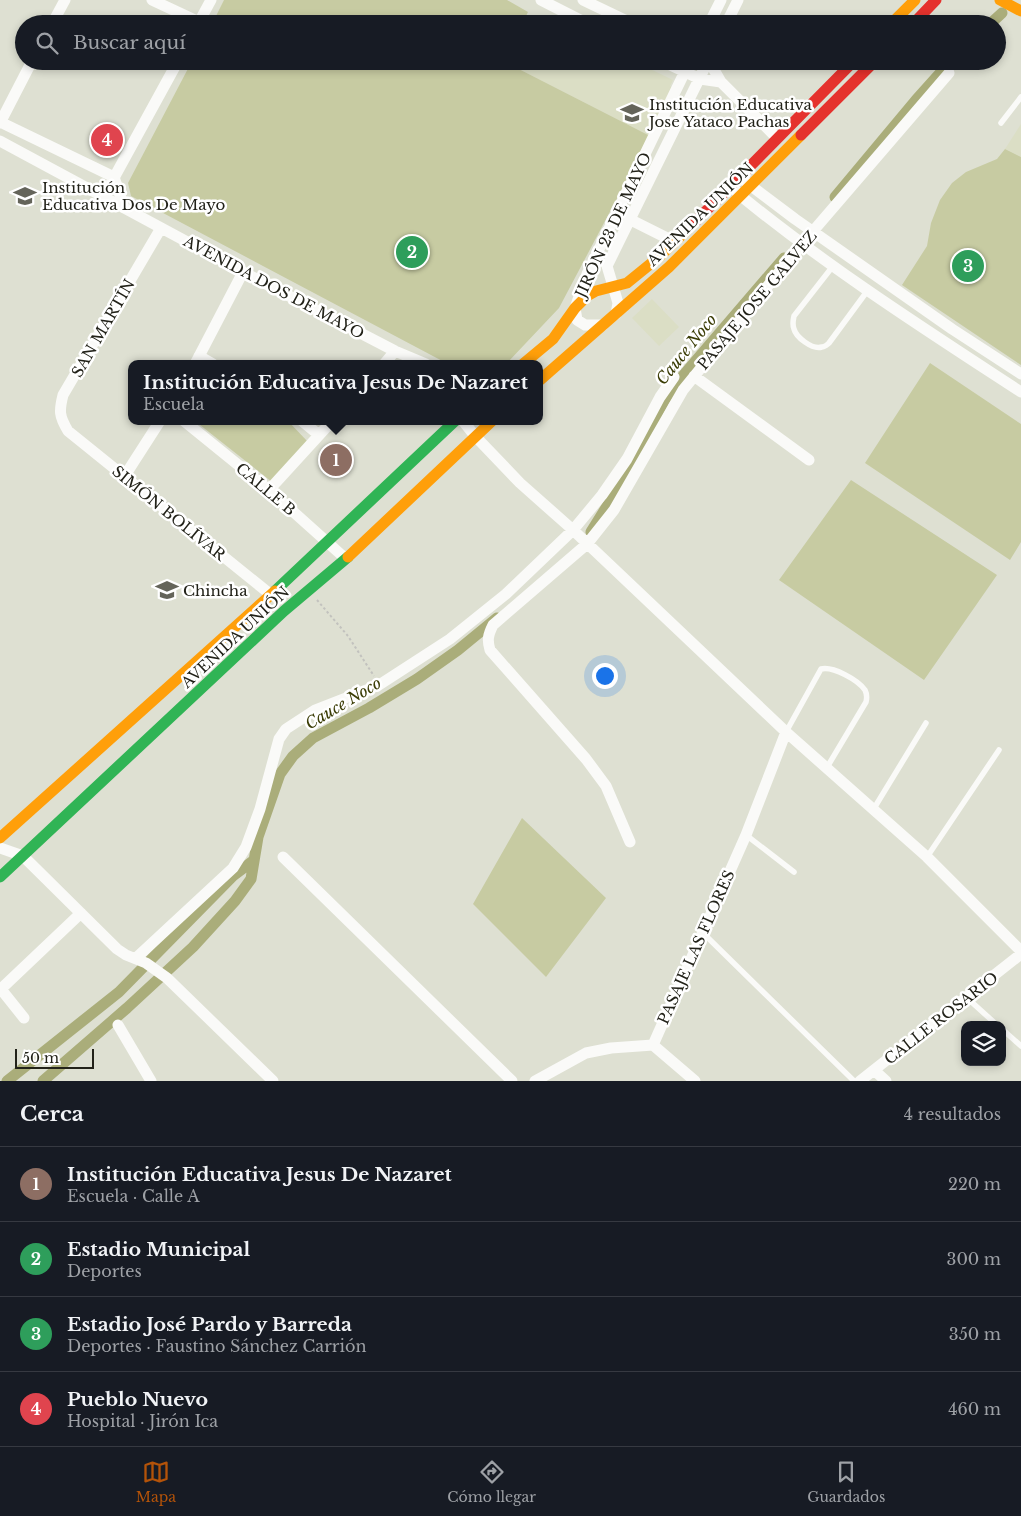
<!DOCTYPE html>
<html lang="es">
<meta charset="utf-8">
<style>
body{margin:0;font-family:"Libre Baskerville",serif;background:#242831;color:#f1f3f6}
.controls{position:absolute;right:15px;bottom:15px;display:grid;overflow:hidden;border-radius:10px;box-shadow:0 2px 8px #0003}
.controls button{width:45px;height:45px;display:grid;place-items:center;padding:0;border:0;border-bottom:1px solid #363941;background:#171b24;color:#f1f3f6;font:25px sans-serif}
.scale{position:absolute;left:15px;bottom:12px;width:79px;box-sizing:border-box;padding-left:5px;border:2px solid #222219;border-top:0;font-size:14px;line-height:18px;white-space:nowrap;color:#222219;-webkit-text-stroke:4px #fff;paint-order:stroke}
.you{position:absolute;left:604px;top:675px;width:18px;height:18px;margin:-12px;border:4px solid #fff;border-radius:50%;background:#1a73e8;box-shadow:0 0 0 8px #1a73e833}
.badge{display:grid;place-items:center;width:32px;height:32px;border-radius:50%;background:#b45309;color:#fff;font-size:16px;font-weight:700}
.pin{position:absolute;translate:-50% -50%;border:2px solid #fff;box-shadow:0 1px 5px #0006}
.popup{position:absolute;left:128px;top:360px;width:415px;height:65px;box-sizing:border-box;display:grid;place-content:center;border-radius:10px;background:#171b24;filter:drop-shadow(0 1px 4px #0005);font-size:16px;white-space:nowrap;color:#9ea1a6}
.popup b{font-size:19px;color:#f1f3f6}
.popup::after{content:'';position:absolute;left:50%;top:100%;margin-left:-10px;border:10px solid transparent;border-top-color:#171b24}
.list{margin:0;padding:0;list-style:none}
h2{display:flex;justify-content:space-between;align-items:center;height:65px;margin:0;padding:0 20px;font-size:21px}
h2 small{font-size:16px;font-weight:400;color:#9ea1a6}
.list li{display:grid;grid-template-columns:32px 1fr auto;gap:15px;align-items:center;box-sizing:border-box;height:75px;padding:0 20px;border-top:1px solid #363941}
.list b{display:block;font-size:19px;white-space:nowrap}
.list p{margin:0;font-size:16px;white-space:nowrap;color:#9ea1a6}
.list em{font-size:16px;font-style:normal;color:#9ea1a6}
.icon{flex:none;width:28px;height:28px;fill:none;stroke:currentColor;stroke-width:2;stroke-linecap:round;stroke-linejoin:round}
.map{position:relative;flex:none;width:1021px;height:1081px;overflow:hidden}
.search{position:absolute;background:#171b24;box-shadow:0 2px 8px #0003;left:15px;right:15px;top:15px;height:55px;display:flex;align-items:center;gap:12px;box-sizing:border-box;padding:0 18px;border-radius:28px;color:#9ea1a6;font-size:19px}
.sheet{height:365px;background:#171b24}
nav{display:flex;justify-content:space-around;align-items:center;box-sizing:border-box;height:70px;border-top:1px solid #363941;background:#171b24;font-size:14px;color:#9ea1a6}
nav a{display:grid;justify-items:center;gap:2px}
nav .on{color:#b45309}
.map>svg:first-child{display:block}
.built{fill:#dbdec5}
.park{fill:#c7cba2}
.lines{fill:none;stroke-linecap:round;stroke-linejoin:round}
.canal{stroke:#aaad7a;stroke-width:11}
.path{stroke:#c2c2be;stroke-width:2;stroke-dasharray:2.5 2.5;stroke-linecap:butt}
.lane{stroke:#fafaf8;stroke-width:5.5}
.street{stroke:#fafaf8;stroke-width:11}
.fast{stroke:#30b455;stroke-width:11}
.slow{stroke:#ff9f0a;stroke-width:11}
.jam{stroke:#e5322d;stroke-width:11}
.labels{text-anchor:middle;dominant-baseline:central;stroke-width:5;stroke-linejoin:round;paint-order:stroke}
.poi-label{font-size:15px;fill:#222219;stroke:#fff;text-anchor:start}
.street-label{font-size:15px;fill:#222219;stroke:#fff}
.water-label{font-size:16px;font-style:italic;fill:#3b3d06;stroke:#fff}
</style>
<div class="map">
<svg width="1021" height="1081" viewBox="0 0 1021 1081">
<rect width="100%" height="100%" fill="#dee0d2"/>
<path class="built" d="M 503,61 L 626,61 L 642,70 L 644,66 L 673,80 L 670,86 L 674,88 L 650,136 Z
M 1021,124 L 1021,157 L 1005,149 Z
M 652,299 L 679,327 L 659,346 L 632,318 Z"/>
<path class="park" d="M 224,0 L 507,0 L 528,12 L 522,24 L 212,24 Z
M 192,61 L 503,61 L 650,136 L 559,308 L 506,364 L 448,364 L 131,196 L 128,183 Z
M 1005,149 L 1021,157 L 1021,365 L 902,285 L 927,246 L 931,223 L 940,200 L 952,183 L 966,172 L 997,159 Z
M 930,363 L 1021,424 L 1021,542 L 1010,560 L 865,463 Z
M 195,421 L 288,421 L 308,442 L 272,482 Z
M 851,480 L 997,575 L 924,680 L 779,580 Z
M 522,818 L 606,898 L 546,977 L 473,904 Z"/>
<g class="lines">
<path class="canal" d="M 990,24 L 1002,13
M 835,197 L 916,100 L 951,61
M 591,532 L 622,482 L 664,401 L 675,385 L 784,258
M 7,1081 L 119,992 L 233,876 L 254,860
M 43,1081 L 127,1008 L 193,947 L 235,901 L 251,879 L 258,837 L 280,774 L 293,756 L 313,738 L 369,708 L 417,679 L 458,650 L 497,618"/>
<path class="path" d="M 317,600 L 348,636 L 374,676"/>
<path class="lane" d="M 1001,123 L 1021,97
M 833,266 L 794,316 C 793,321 792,324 794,329 C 796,337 812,350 822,347 C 824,347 828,344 829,343 L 868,290
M 786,732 L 821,669 C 833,666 858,680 865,690 C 867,694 867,698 866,702 L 826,769
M 873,810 L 926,723
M 746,835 L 794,872
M 927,857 L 999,750
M 703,933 L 854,1081
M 966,997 L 997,1025
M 1002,1029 L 1021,1046"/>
<path class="street" d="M 152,0 L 199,22
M 541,0 L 588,24
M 583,0 L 633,24
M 52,24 L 65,0
M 198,24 L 211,0
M 709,24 L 721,0
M 726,24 L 738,0
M 662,61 L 700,79 L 721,82
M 709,61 L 721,82 L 777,138
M 0,122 L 114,177 L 124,207
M 0,123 L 32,61
M 0,141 L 243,272 L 395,351 L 426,364
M 746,182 L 795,219 L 952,329 L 1021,374
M 735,190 L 741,196 C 829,268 926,330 1021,392
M 104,196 L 178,61
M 629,219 L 675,242
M 161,228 L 63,395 C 59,411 59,416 68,431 L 270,594
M 616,314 L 618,303 L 607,266 L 708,61
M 603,325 L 585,325 L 577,320 L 575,308 L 587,274 L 690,61
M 199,356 L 213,364
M 195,364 L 243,272
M 384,364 L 395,351
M 694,376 L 809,460
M 184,421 L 269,490 L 346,559
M 302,421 L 319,435
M 463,421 L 475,436 L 520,483 L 573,530 L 786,732 L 927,857 L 1021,951
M 124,477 L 160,421
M 269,490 L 332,421
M 630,842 L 606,786 L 586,759 L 490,650 C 487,640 488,635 493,625 L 587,544 L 614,510 L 683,390 L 802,244 L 949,73
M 0,848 L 23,856 L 117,949 L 126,955 L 146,963 L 167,978 L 273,1081
M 283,857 L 512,1081
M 136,958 L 233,868 L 246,847 L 260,809 L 279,739 L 286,729 L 315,710 L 379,685 L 450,639 L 506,594 L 573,530 L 602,495 L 627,459 L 660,397 L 674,377
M 0,988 L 24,1018
M 1,989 L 81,913
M 118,1025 L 151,1081
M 653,1045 L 695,1081
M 874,1070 L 886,1081
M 535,1081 L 586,1053 L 611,1048 L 653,1045 L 746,835 L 786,732
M 860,1081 L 1021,954"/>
<path class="fast" d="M 275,591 L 455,421
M 0,877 L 284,611 L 348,557"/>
<path class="slow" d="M 1000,0 L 1021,11
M 891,24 L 915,0
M 523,364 L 553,339 L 575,308 L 587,296 L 596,291 L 627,283 L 659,257 L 692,225
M 540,380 L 669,267 L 801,135
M 348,557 L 492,421
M 0,838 L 275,591"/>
<path class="jam" d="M 913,24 L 936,0
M 801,135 L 875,61
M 692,225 L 854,61"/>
</g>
<defs>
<symbol id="school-bare" viewBox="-9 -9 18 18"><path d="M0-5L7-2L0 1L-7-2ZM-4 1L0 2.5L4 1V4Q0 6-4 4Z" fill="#64645a" stroke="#fff" stroke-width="2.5" paint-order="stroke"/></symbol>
</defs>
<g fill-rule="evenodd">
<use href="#school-bare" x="616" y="97" width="32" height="32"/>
<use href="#school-bare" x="9" y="180" width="32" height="32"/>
<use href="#school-bare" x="151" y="574" width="32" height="32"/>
</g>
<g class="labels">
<g class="poi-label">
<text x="649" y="104">Institución Educativa<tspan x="649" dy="17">Jose Yataco Pachas</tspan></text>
<text x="42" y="187">Institución<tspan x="42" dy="17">Educativa Dos De Mayo</tspan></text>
<text x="183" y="590">Chincha</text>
</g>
<g class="street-label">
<text transform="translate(700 214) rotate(-44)">AVENIDA UNIÓN</text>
<text transform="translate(613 225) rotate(-65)">JIRÓN 23 DE MAYO</text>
<text transform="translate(274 287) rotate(28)">AVENIDA DOS DE MAYO</text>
<text transform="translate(757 300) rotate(-50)">PASAJE JOSE GALVEZ</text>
<text transform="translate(103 328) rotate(-60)">SAN MARTÍN</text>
<text transform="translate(266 489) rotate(40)">CALLE B</text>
<text transform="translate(169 513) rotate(39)">SIMÓN BOLÍVAR</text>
<text transform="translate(235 637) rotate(-43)">AVENIDA UNIÓN</text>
<text transform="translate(696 947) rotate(-66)">PASAJE LAS FLORES</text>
<text transform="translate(941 1018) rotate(-38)">CALLE ROSARIO</text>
</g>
<g class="water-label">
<text transform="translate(686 349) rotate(-51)">Cauce Noco</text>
<text transform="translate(343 703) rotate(-31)">Cauce Noco</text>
</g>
</g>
</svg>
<div class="controls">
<button><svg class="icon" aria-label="layers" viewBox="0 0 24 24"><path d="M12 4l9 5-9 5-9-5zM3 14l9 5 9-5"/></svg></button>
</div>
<div class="scale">50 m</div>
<div class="you"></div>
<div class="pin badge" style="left:336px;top:460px;background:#8d6e63">1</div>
<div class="popup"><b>Institución Educativa Jesus De Nazaret</b>Escuela</div>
<div class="pin badge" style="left:412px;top:252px;background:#2e9e5b">2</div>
<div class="pin badge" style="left:968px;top:266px;background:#2e9e5b">3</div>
<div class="pin badge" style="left:107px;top:140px;background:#e0444e">4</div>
<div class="search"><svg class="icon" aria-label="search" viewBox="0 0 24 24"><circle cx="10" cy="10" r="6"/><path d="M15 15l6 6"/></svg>Buscar aquí</div>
</div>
<section class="sheet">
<h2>Cerca<small>4 resultados</small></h2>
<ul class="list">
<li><span class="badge" style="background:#8d6e63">1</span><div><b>Institución Educativa Jesus De Nazaret</b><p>Escuela · Calle A</p></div><em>220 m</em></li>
<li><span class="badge" style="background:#2e9e5b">2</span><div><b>Estadio Municipal</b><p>Deportes</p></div><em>300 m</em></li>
<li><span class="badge" style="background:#2e9e5b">3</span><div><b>Estadio José Pardo y Barreda</b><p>Deportes · Faustino Sánchez Carrión</p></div><em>350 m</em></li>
<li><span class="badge" style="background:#e0444e">4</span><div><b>Pueblo Nuevo</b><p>Hospital · Jirón Ica</p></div><em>460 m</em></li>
</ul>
</section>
<nav>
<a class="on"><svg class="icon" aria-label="map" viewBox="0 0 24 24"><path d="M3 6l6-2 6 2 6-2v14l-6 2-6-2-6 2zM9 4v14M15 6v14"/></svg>Mapa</a>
<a><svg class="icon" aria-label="directions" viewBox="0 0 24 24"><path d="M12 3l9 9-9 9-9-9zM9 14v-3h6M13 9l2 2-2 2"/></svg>Cómo llegar</a>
<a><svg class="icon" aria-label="saved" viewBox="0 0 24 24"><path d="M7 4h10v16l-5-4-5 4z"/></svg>Guardados</a>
</nav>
